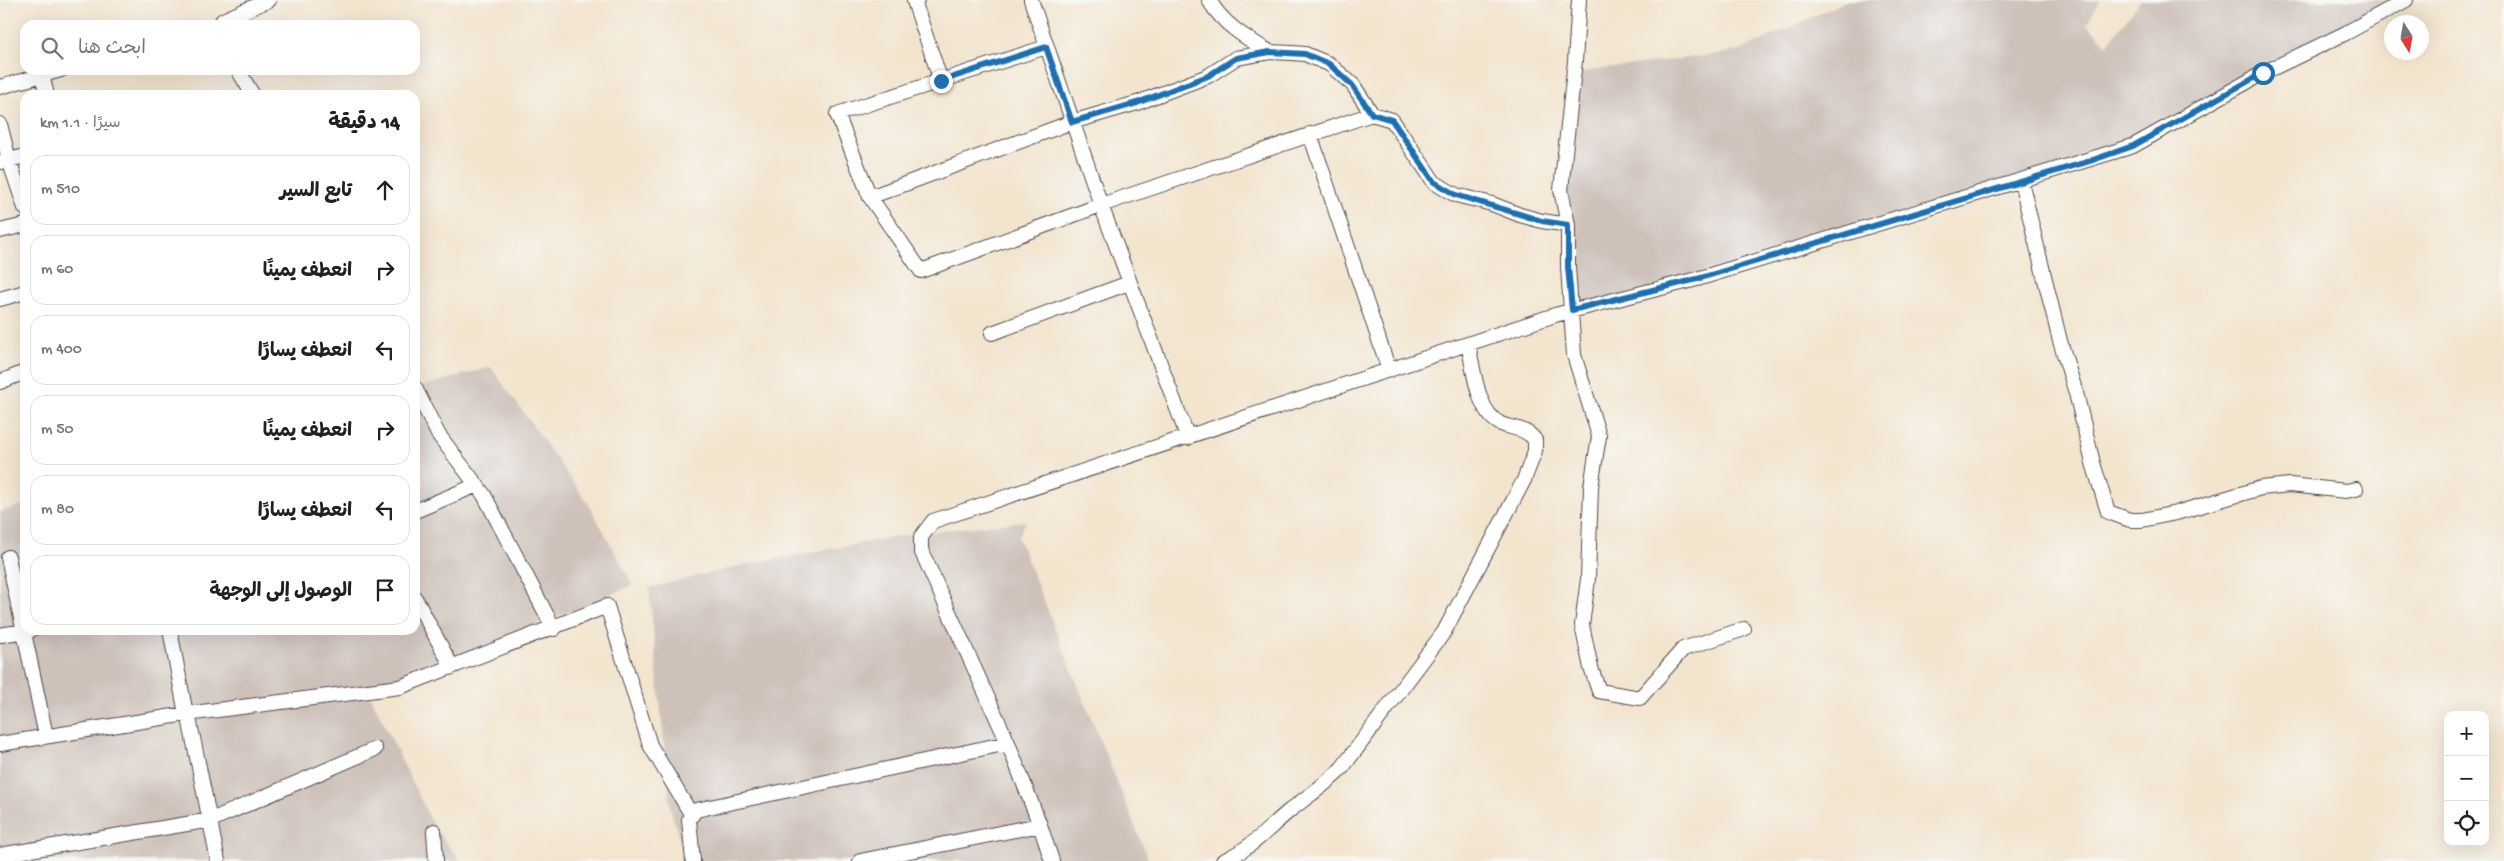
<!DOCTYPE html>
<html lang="ar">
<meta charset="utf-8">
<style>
body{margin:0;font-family:"Gochi Hand","Playpen Sans Arabic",sans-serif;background:#f6f6f6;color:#202124;direction:rtl}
.controls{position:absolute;right:15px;bottom:15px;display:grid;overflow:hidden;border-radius:10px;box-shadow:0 5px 20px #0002}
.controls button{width:45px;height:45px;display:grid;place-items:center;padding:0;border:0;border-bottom:1px solid #e0e0e0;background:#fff;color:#202124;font:25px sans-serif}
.compass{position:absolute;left:2384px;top:15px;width:45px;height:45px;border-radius:50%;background:#fff;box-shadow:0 5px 20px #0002;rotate:169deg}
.stop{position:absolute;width:15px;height:15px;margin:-11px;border:4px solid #1f6fb2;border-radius:50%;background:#fff}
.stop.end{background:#1f6fb2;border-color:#fff;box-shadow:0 1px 5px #0008}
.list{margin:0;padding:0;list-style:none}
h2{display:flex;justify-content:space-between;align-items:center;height:65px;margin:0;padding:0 20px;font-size:21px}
h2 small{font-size:16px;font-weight:400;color:#757577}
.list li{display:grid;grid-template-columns:32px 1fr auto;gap:15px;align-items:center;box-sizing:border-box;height:70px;margin:0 10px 10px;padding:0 10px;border:1px solid #e0e0e0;border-radius:15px}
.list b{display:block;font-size:19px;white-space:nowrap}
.list em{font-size:16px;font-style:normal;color:#757577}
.icon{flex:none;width:28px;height:28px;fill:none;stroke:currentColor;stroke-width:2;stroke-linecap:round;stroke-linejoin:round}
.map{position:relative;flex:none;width:2504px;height:861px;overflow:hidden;direction:ltr}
.search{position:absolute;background:#fff;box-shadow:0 5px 20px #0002;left:20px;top:20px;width:400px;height:55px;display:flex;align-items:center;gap:12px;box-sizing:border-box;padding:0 18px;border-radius:15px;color:#757577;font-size:19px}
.panel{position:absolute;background:#fff;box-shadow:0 5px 20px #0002;left:20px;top:90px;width:400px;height:545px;border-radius:15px;direction:rtl}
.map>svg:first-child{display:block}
.industrial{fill:#cec1ba}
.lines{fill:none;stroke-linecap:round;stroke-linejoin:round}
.minor-casing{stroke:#494743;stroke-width:16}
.minor{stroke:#fff;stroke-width:14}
.route{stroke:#1f6fb2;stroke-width:6}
</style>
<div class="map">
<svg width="2504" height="861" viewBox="0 0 2504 861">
<rect width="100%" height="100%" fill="#f6f6f2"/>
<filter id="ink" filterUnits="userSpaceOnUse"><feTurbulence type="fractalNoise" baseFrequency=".02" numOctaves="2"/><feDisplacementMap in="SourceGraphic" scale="10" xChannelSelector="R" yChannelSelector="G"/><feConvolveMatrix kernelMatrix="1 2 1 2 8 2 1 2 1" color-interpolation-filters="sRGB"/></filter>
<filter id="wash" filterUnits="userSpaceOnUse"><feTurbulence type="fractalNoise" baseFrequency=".0096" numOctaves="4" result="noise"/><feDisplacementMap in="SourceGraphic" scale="20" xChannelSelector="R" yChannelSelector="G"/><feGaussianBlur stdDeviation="1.12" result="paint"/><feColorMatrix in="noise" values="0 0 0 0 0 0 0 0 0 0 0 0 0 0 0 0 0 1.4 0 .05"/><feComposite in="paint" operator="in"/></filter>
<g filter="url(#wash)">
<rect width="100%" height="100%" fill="#f3e4ce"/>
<path class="industrial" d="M 1848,0 L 2100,0 L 2087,24 L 2107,45 L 2141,0 L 2406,0 L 2133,146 L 1572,310 L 1564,162 L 1574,73 L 1740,51 Z
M 491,367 L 588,503 L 633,585 L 370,695 L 435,829 L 461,861 L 0,861 L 0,512 L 25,504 L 25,630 L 415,630 L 415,388 Z
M 1026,521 L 1018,537 L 1149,861 L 686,861 L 670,807 L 649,588 L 748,564 L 911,534 Z"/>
</g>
<g filter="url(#ink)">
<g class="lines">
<defs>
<path id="minor" d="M 917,0 L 914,1 L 941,81
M 1031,0 L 1101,205 L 1188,438
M 1209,0 C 1223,25 1246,38 1270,52
M 1579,0 L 1575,61 L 1561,190 L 1568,225 L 1568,267 L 1574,355 L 1599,436 L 1591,487 L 1588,579 L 1582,625 L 1591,668 L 1599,691 L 1640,698 L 1683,649 L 1744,629
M 219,25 L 223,20 L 269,0
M 1046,47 L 837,114 L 870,197 L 1072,122 L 1137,103 L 1208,76 L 1236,58 L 1270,52 L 1292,53 L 1305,54 L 1329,64 L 1353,85 L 1372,114 L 1392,120 L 1434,182 L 1445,189 L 1456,195 L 1492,204 L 1520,215 L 1542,221 L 1568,225
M 238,70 L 253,95
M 42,75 L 47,95
M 0,87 L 61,70
M 0,124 L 9,160 L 25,208
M 1310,134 L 1389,370
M 2,162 L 25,156
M 2021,181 L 2060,341 L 2076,393 L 2093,463 L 2108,512 L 2130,520 L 2142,520 L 2176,513 L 2261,488 L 2290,485 L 2346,491 L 2356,489
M 870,197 L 921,271 L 1101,205 L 1372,114
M 0,231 L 25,225
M 0,299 L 25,292
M 992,333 L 1129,283
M 0,382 L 25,372
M 415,388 L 438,434 L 484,495 L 554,629
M 415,511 L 477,485
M 8,557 L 46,736
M 415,598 L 452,667
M 170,630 L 186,714 L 400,687 L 607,606 L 650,745 L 691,814
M 0,635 L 31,630
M 0,744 L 186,714 L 189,718 L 218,861
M 434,831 L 436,861
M 0,855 L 211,820 L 375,749
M 693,861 L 689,819 L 696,810 L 1008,743
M 860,861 L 1040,825
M 1052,861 L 1040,825 L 1008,743 L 921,550 L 921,537 L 933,521 L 1555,315 L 1697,279 L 2133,146 L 2263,73 L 2346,33 L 2406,0
M 1223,861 C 1254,846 1263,833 1288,812 C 1306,797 1326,785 1342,768 L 1444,632 L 1524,480 L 1535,451 L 1535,440 C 1526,428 1514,429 1501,424 C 1476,412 1474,368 1468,344"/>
</defs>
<use href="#minor" class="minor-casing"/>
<use href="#minor" class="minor"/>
</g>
</g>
<g class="lines" filter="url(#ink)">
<path class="route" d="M 941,81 L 1046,47 L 1072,122 L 1137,103 L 1208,76 L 1236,58 L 1270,52 L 1305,54 L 1329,64 L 1340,74 L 1352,85 L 1372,114 L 1392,120 L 1434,182 L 1456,195 L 1542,221 L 1568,225 L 1568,267 L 1572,310 L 1697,279 L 2090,161 L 2133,146 L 2263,73"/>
</g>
</svg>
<div class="controls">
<button>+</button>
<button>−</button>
<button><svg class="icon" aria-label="locate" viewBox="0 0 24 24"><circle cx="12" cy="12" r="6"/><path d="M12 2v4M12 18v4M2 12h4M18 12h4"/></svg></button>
</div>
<svg class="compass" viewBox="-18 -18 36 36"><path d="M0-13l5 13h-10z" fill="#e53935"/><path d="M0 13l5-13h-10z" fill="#757577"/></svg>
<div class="stop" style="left:2263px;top:73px"></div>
<div class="stop end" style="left:941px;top:81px"></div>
<div class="search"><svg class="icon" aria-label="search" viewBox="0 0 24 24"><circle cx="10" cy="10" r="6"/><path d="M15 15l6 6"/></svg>ابحث هنا</div>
<section class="panel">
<h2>14 دقيقة<small>سيرًا · 1.1 km</small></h2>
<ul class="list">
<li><svg class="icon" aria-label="ahead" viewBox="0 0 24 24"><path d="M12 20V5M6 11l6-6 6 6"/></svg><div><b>تابع السير</b></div><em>510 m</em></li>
<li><svg class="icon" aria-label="right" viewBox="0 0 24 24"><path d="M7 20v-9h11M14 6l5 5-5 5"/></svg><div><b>انعطف يمينًا</b></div><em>60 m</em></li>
<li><svg class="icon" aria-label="left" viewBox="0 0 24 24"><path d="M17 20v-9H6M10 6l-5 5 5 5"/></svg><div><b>انعطف يسارًا</b></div><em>400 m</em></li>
<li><svg class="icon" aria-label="right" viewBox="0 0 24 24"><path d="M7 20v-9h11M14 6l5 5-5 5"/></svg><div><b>انعطف يمينًا</b></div><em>50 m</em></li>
<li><svg class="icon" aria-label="left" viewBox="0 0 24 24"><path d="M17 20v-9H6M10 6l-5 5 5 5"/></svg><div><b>انعطف يسارًا</b></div><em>80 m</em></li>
<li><svg class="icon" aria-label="arrive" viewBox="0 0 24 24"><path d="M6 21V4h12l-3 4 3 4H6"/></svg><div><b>الوصول إلى الوجهة</b></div></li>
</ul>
</section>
</div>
